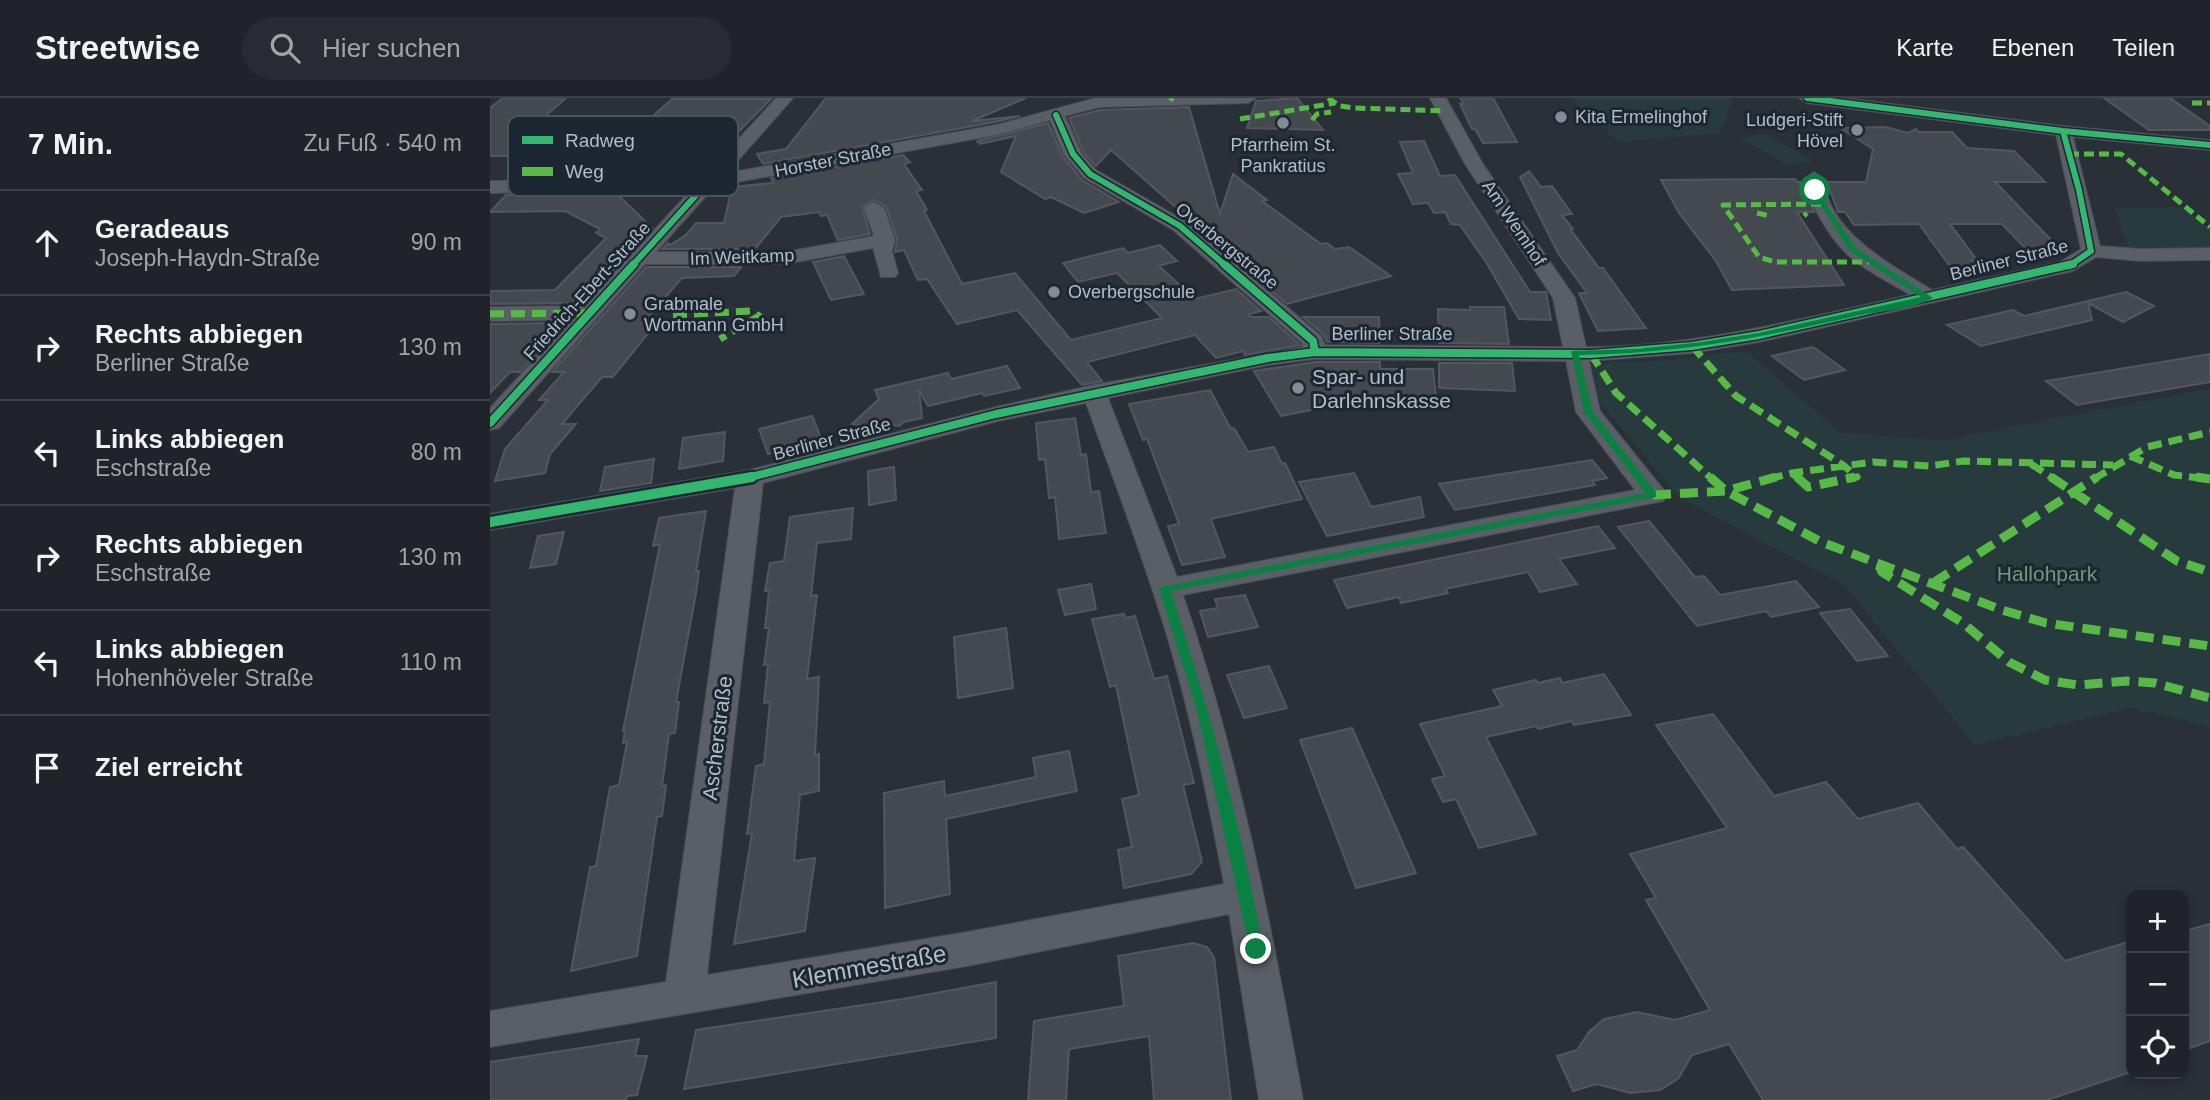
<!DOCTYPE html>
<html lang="de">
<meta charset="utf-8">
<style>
body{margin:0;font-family:Helvetica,sans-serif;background:#282c32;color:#f1f3f6}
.controls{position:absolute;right:21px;bottom:21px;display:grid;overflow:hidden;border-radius:14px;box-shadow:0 4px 10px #0003}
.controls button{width:63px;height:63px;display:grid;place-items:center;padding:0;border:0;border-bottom:2px solid #3d4147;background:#20242a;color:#f1f3f6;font:35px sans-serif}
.stop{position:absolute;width:21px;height:21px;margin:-16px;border:5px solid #0b8043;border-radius:50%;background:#fff}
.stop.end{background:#0b8043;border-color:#fff;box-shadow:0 2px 7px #0008}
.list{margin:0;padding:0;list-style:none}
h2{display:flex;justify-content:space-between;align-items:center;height:91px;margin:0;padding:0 28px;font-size:30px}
h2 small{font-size:23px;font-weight:400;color:#a2a4a8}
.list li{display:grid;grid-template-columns:46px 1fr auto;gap:21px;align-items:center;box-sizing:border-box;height:105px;padding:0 28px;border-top:2px solid #3d4147}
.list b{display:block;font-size:26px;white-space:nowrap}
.list p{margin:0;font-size:23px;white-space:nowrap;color:#a2a4a8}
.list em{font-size:23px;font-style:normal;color:#a2a4a8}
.icon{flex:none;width:38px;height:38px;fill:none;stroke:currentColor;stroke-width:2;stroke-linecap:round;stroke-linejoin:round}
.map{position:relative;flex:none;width:1720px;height:1002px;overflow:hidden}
header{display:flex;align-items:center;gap:42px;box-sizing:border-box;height:98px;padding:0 35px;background:#20242a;border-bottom:2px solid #3d4147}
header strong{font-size:33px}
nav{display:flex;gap:38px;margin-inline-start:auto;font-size:24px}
.search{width:490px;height:63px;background:#282c32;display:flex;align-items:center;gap:18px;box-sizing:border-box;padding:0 24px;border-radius:38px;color:#a2a4a8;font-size:26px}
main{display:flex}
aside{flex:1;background:#20242a}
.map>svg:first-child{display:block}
.green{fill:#273a3e}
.building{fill:#444950;stroke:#52575f;stroke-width:2}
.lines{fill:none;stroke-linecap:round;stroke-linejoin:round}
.minor-casing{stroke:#484c53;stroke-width:2}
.minor{fill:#5a5e66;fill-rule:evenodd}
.quiet-far2{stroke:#58b947;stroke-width:5;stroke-dasharray:10 5;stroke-linecap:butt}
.quiet-far1{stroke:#58b947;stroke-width:7;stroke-dasharray:14 7;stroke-linecap:butt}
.quiet{stroke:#58b947;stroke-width:9;stroke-dasharray:18 9;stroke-linecap:butt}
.cycleway-far2-casing{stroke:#1d2633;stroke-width:9}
.cycleway-far1-casing{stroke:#1d2633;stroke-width:11}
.cycleway-casing{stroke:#1d2633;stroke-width:15}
.cycleway-far2{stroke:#33b770;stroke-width:6}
.cycleway-far1{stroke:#33b770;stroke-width:8}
.cycleway{stroke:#33b770;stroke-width:10}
.route{fill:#0b8043}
.poi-dot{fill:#848b96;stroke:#1d2633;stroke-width:2.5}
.labels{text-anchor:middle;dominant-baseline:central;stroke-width:6;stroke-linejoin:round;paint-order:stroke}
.far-poi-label{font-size:18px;fill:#b4bcc9;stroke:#1d2633;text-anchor:start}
.far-street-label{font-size:18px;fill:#b4bcc9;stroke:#1d2633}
.poi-label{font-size:21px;fill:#b4bcc9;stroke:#1d2633;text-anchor:start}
.park-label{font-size:21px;fill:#6b9a76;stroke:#1d2633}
.street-label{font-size:21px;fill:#b4bcc9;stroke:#1d2633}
.near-street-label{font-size:24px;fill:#b4bcc9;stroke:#1d2633}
.key{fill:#1d2633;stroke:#4a5360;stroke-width:2}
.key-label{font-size:19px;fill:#b4bcc9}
</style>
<header>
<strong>Streetwise</strong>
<div class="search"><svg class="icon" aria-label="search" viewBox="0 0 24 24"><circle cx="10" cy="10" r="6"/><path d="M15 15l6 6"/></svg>Hier suchen</div>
<nav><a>Karte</a><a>Ebenen</a><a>Teilen</a></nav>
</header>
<main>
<aside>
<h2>7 Min.<small>Zu Fuß · 540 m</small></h2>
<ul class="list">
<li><svg class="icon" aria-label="ahead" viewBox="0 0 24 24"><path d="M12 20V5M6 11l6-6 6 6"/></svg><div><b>Geradeaus</b><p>Joseph-Haydn-Straße</p></div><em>90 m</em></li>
<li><svg class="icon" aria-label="right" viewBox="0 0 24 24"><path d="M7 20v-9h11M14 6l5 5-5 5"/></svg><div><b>Rechts abbiegen</b><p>Berliner Straße</p></div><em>130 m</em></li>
<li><svg class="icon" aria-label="left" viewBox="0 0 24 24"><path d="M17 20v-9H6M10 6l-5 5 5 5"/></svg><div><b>Links abbiegen</b><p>Eschstraße</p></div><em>80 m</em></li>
<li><svg class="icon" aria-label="right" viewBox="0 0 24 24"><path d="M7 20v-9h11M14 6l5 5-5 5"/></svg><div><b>Rechts abbiegen</b><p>Eschstraße</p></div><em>130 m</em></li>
<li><svg class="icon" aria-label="left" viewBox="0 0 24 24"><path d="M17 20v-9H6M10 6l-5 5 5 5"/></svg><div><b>Links abbiegen</b><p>Hohenhöveler Straße</p></div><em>110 m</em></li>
<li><svg class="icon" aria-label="arrive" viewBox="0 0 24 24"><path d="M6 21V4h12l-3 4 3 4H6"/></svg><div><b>Ziel erreicht</b></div></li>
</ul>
</aside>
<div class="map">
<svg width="1720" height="1002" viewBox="0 0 1720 1002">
<rect width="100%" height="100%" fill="#2a3038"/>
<path class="green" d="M 1079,0 L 1244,0 L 1229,35 L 1129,44 Z
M 1274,36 L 1275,36 L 1324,63 L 1299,68 L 1250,40 Z
M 1624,109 L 1693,109 L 1720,132 L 1720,152 L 1639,151 Z
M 1256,253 L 1351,335 L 1456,342 L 1720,290 L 1720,629 L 1640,610 L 1485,647 L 1354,487 L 1190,400 L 1110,304 L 1101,265 L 1159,264 Z"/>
<path class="building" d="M 13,0 L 76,0 L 51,22 L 83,22 L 80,25 L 156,24 L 182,1 L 281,1 L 216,67 L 209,70 L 110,78 L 36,80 L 59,58 L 0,58 L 0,10 Z
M 336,0 L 536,0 L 482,23 L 530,18 L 505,24 L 273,66 L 267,56 L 296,51 Z
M 807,0 L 833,32 L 757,30 L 766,3 Z
M 970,0 L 1003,0 L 1027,44 L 993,45 L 985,31 L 982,31 L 970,6 L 974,6 Z
M 1614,0 L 1680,0 L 1720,28 L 1720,32 L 1659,32 Z
M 699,9 L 730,116 L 743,76 L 777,102 L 772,103 L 831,146 L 837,145 L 845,151 L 859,149 L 901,178 L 797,206 L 715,136 L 723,134 L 699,121 L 621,52 L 606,68 L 594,55 L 579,20 L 610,12 Z
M 558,25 L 572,57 L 592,82 L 629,104 L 594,115 L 561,99 L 555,101 L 511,74 L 526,38 L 490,46 L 487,43 Z
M 1395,29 L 1418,35 L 1426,31 L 1429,34 L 1462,34 L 1477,50 L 1524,53 L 1555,84 L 1505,84 L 1570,151 L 1536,151 L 1512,126 L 1460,126 L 1487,162 L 1482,162 L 1489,171 L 1462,171 L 1429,126 L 1364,127 L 1355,114 L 1348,114 L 1337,84 L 1376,84 L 1383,51 L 1350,30 Z
M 934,43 L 950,78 L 965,77 L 1040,194 L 1056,194 L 1061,222 L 1029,221 L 996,164 L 970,127 L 961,126 L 955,114 L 944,115 L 938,105 L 923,106 L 908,76 L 923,75 L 910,44 Z
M 413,57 L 420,64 L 414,66 L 432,92 L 426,93 L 437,112 L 434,113 L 472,186 L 525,175 L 581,242 L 672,220 L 627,175 L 588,184 L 573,165 L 633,150 L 638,155 L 670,147 L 687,163 L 669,168 L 705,201 L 746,191 L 771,213 L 759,216 L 760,219 L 779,219 L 810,247 L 755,257 L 753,253 L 726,260 L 705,237 L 597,264 L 612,283 L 592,287 L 527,212 L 467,226 L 437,181 L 428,182 L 414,152 L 405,154 L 407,141 L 396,109 L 385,102 L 372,109 L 380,136 L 348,142 L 337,117 L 331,118 L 329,114 L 291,119 L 265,151 L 172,151 L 178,145 L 180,147 L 196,137 L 206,125 L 234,125 L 242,89 L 283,85 L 281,80 Z
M 1039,73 L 1051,89 L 1062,88 L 1082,116 L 1072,117 L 1083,131 L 1081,132 L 1109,170 L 1113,170 L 1156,230 L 1108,233 L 1089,195 L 1097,195 L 1068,155 L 1030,79 Z
M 1305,81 L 1307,84 L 1313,84 L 1324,114 L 1307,114 L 1354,187 L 1242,192 L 1226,163 L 1189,115 L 1171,82 Z
M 126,95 L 162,130 L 93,205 L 0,206 L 0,193 L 65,192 L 116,140 L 106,135 L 110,131 L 75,113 L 0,114 L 16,97 Z
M 354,158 L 374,196 L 341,202 L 323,164 Z
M 156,169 L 251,169 L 244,178 L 192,180 L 152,226 L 164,228 L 123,279 L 112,279 L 72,326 L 86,326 L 60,356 L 55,375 L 5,383 L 15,351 L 58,302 L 49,302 L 74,274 L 62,274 Z
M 1636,194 L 1664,208 L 1633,224 L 1598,205 L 1602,222 L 1491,248 L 1457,227 L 1523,212 L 1534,218 Z
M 980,209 L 1014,209 L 1019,246 L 949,245 L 948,211 L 980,212 Z
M 813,219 L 889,219 L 890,245 L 837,244 L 833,236 Z
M 75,225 L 30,274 L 20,274 L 0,295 L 0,226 Z
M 1322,249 L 1326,251 L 1355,272 L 1314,282 L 1282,258 Z
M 1720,256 L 1720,284 L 1587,307 L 1556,283 Z
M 825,264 L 890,264 L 890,271 L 943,271 L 946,299 L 864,299 L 865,310 L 844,311 L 842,308 L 791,318 L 764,273 Z
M 949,265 L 1022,265 L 1025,293 L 949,290 Z
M 517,268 L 530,290 L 494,298 L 492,295 L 438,308 L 429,292 L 432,320 L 414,324 L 409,328 L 402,327 L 377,333 L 377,329 L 362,326 L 389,301 L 385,292 L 458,275 L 461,281 Z
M 720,292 L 741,331 L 744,330 L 758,354 L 784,349 L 792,366 L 795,365 L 812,401 L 721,421 L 735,459 L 692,467 L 678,428 L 689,426 L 657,341 L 653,342 L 639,306 Z
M 322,318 L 332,342 L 278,356 L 269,331 Z
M 585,320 L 591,357 L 596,356 L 601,394 L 609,393 L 616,435 L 569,441 L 565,399 L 559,400 L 555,361 L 549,362 L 546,325 Z
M 235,334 L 233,363 L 189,371 L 193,340 Z
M 164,361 L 161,385 L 110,393 L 115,369 Z
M 1102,362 L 1117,380 L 1102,383 L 1105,387 L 965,412 L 949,386 Z
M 404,369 L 406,402 L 379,407 L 378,373 Z
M 864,375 L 881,409 L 930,399 L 934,419 L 837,438 L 809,384 Z
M 363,410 L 361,441 L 327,445 L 321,498 L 327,497 L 317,581 L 329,579 L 325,657 L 329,656 L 329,693 L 310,697 L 304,763 L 325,760 L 315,833 L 244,846 L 262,735 L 257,736 L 266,668 L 274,666 L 280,604 L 274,605 L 278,566 L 274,567 L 279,530 L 275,530 L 279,493 L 275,493 L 280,465 L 294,463 L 300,419 Z
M 216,413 L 206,474 L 209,473 L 206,495 L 186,604 L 189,604 L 185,635 L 179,636 L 172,688 L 176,687 L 172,718 L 167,719 L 147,858 L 81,873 L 100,769 L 106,768 L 120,689 L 129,687 L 137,644 L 133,645 L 135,633 L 133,633 L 170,446 L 163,448 L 169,420 Z
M 1159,423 L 1205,479 L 1214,478 L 1230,497 L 1306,483 L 1329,509 L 1281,519 L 1276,513 L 1207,528 L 1128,429 Z
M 1108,428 L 1125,450 L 1069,461 L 1087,486 L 1050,494 L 1038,474 L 955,491 L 958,495 L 911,505 L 909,499 L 857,510 L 844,482 Z
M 74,434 L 66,466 L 40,470 L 48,438 Z
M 601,486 L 606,511 L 575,517 L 568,492 Z
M 755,497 L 768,529 L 718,539 L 710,513 L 728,510 L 725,501 Z
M 1360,511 L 1398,558 L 1367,563 L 1330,515 Z
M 634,516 L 635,520 L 645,518 L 664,581 L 677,578 L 704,685 L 693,687 L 712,764 L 701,776 L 634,790 L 628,752 L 642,749 L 632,701 L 649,697 L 626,587 L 620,589 L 602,521 Z
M 516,530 L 523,590 L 468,600 L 464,539 Z
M 779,568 L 797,610 L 754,620 L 737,577 Z
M 1114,576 L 1141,617 L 1084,627 L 1081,623 L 1048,631 L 1046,628 L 996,639 L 1046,736 L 989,750 L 966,701 L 953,704 L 942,681 L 955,678 L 930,626 L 1012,608 L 1003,592 L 1046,582 L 1048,585 L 1070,580 L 1072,585 Z
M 1223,616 L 1284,698 L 1336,684 L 1368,721 L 1428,705 L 1467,751 L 1473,749 L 1575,863 L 1641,843 L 1641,974 L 1557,1002 L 1273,1002 L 1239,946 L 1202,957 L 1188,981 L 1170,992 L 1140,995 L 1107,986 L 1083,993 L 1067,958 L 1087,952 L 1099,934 L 1114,921 L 1147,914 L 1185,922 L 1220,912 L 1156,802 L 1166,800 L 1140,756 L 1237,730 L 1166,627 Z
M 862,630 L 926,775 L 866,790 L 810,642 Z
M 579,653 L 587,693 L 456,721 L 460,796 L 395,810 L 394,695 L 454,683 L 455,698 L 546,679 L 543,660 Z
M 1720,826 L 1720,943 L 1694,952 L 1694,833 Z
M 703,845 L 717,849 L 724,859 L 741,1002 L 664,1002 L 659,938 L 579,951 L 576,1002 L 538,1002 L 544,923 L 634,908 L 628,858 Z
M 506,884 L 506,940 L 194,991 L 206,932 L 413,901 Z
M 149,941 L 145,958 L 157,958 L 147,997 L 137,998 L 136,1002 L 0,1002 L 0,964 Z"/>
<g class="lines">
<defs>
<path id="minor" d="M 286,0 L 303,0 L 237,75 L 506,27 L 606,0 L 766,0 L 758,5 L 610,9 L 575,18 L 592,56 L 606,72 L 697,124 L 831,238 L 835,247 L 1073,249 L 1063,200 L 975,66 L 940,0 L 956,0 L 993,66 L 1085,200 L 1096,249 C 1205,249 1314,220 1420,197 C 1400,184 1373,172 1356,155 C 1340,140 1316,101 1315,80 L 1324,74 L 1333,80 C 1339,135 1400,166 1442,192 L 1570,164 L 1591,151 L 1566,37 L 1317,5 L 1309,0 L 1355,0 L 1573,28 L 1720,42 L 1720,52 L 1583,39 L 1610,148 L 1650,151 L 1720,150 L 1720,162 L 1650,163 L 1606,159 L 1583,173 L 1269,244 L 1202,255 L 1099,263 L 1110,313 L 1173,391 L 1176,397 L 1173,403 L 693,497 C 750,662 782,831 813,1002 L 769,1002 L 739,816 L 477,868 L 0,949 L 0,913 L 176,884 L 245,390 L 0,432 L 0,416 L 259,372 L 506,309 L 604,287 L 813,249 L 812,245 L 683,132 L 594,80 L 574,56 L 560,22 L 506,37 L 225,88 L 166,154 L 295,154 L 384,138 L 374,110 L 384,104 L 394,110 L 405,142 L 402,153 L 408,175 L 405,179 L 391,179 L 383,150 L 295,166 L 155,166 L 9,330 L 0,332 L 0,310 L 81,222 L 0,223 L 0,209 L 94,208 L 203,90 L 0,95 L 0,83 L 214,79 ZM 825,261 L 1076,263 L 1086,314 L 1145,392 L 687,479 L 618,300 L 778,267 ZM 596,305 C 623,380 652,456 675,531 C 700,614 718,700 734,786 L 477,834 L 217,877 L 273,385 L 508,323 Z"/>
</defs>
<use href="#minor" class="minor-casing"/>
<use href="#minor" class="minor"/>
<path class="quiet-far2" d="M 838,0 L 850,8 L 864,10 L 955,13
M 681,3 L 682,0
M 1702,5 L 1720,5
M 750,21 L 845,5
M 822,22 L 827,16 L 841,14
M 1579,56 L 1631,56 L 1720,129
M 1331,106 L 1233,107 L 1269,159 L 1285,164 L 1379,164
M 1267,115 L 1280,118
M 1314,118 L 1317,115"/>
<path class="quiet-far1" d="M 0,216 L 101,215
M 183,217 L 261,213 L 269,218 L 230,241
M 1202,248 L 1246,298 L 1353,367 L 1367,379 L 1356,381
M 1101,256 L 1126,295 L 1222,381
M 1640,358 L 1684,377 L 1720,381
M 1541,366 L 1564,381
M 1302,375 L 1309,381
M 1279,381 L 1302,375 L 1383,364 L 1439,368 L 1474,363 L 1623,367
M 1604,381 L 1657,349 L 1720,334"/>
<path class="quiet" d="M 1220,379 L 1236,393 L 1331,444 L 1512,512 L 1556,525 L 1720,548
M 1307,379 L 1318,389 L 1365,379
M 1561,379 L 1687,463 L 1720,474
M 1706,379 L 1720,381
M 1163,397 L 1236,393 L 1286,379
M 1389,468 L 1392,474 L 1473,525 L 1519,564 L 1555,582 L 1588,587 L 1637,583 L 1665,585 L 1720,600
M 1443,485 L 1607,379"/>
<defs>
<path id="cycleway-far2" d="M 1317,0 L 1573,33 L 1720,47
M 566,17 L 583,56 L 600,76 L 690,128 L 736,168
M 1573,33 L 1589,92 L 1601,153 L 1579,168
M 142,168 L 218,84"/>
<path id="cycleway-far1" d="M 734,166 L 823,243 L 825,254
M 0,325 L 144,166
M 253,381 L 506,316 L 778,260 L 825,254 L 1101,256 L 1202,248 L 1269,237 L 1583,166"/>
<path id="cycleway" d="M 0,424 L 262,379"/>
</defs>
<use href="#cycleway-far2" class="cycleway-far2-casing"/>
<use href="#cycleway-far1" class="cycleway-far1-casing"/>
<use href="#cycleway" class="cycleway-casing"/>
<use href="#cycleway-far2" class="cycleway-far2"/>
<use href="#cycleway-far1" class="cycleway-far1"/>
<use href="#cycleway" class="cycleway"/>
</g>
<path class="route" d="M 1325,90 L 1366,150 L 1443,200 C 1424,211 1392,213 1370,217 C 1275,239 1187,256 1089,257 L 1103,314 L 1166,394 L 1166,399 L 681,493 C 719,611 752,729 773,851 L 771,856 L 761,856 L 706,609 L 669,491 L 671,489 L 1156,395 L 1094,314 L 1081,253 L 1148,251 L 1212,244 L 1269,235 L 1431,199 L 1360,153 L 1321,92 Z"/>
<g class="poi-dot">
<circle cx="1071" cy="19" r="7"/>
<circle cx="793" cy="25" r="7"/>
<circle cx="1367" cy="32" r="7"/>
<circle cx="564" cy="194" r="7"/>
<circle cx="140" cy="216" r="7"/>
<circle cx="808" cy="290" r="7"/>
</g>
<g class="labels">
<g class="far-poi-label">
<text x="1085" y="19">Kita Ermelinghof</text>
<text x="1353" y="22" text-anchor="end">Ludgeri-Stift<tspan x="1353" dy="21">Hövel</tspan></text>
<text x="793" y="47" text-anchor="middle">Pfarrheim St.<tspan x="793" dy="21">Pankratius</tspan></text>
<text x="578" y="194">Overbergschule</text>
<text x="154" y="206">Grabmale<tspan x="154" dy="21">Wortmann GmbH</tspan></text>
</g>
<g class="far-street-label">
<text transform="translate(343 62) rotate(-11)">Horster Straße</text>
<text transform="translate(1024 125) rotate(56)">Am Wemhof</text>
<text transform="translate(737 148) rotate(39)">Overbergstraße</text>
<text transform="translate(252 159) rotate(-2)">Im Weitkamp</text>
<text transform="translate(1519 162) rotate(-14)">Berliner Straße</text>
<text transform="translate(97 193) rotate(-48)">Friedrich-Ebert-Straße</text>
<text x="902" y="236">Berliner Straße</text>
<text transform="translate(342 341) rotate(-15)">Berliner Straße</text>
</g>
<g class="poi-label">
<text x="822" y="278">Spar- und<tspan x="822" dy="24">Darlehnskasse</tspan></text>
</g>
<g class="park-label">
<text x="1557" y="475">Hallohpark</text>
</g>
<g class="street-label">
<text transform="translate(227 640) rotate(-83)">Ascherstraße</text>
</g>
<g class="near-street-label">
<text transform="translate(379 868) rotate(-10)">Klemmestraße</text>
</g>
</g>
<rect x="18" y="18" width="230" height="80" rx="10" class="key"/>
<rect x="32" y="38" width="31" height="8" fill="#33b770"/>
<rect x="32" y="69" width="31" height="9" fill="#58b947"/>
<g class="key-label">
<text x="75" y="49">Radweg</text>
<text x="75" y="80">Weg</text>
</g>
</svg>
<div class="controls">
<button>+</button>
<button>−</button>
<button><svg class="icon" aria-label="locate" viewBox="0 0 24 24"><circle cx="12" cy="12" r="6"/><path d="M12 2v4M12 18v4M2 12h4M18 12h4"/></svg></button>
</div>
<div class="stop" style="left:1325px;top:92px"></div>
<div class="stop end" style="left:766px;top:851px"></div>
</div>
</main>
